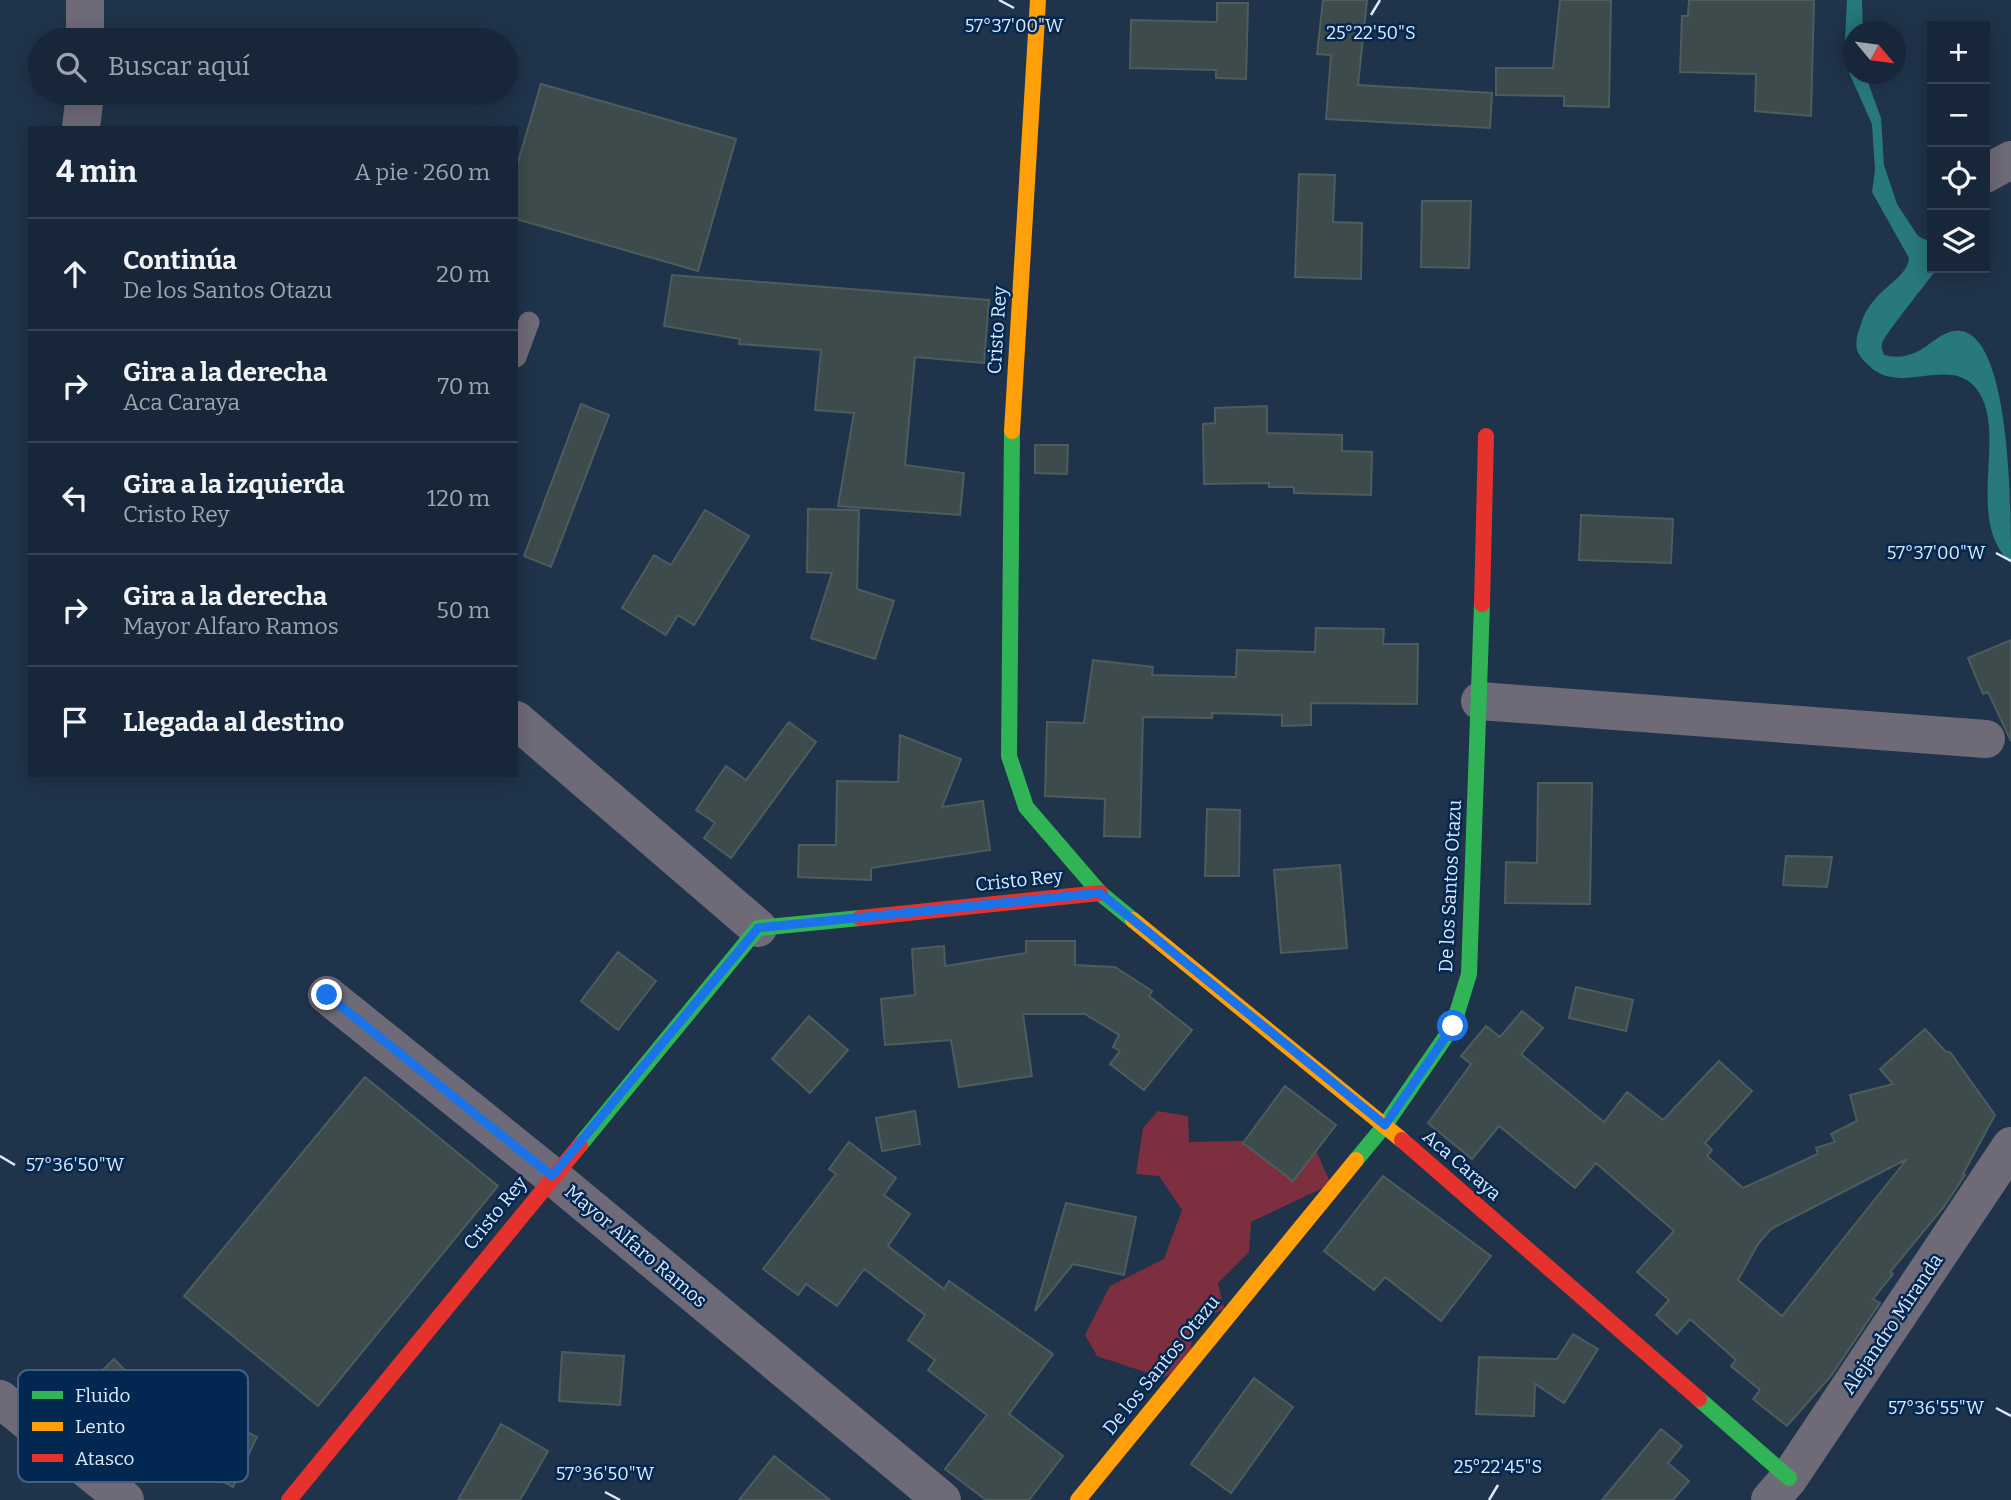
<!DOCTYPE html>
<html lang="es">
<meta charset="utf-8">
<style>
body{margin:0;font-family:Bitter,serif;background:#202e40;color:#f1f3f6}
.controls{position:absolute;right:21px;top:21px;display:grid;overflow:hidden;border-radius:0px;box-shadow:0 4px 18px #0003}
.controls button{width:63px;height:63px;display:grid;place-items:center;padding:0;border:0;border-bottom:2px solid #364353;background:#172638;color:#f1f3f6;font:35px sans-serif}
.compass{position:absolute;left:1843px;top:21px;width:63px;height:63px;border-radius:50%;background:#172638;box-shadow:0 4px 18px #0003;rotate:119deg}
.stop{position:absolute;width:21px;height:21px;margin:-16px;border:5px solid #1a73e8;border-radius:50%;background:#fff}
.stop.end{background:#1a73e8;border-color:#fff;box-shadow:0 2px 7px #0008}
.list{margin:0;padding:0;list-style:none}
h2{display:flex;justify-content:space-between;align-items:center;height:91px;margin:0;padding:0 28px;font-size:30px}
h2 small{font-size:23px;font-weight:400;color:#9ea5ae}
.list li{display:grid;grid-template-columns:46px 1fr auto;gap:21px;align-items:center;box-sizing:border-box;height:112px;padding:0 28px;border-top:2px solid #364353}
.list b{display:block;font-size:26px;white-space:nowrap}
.list p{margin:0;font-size:23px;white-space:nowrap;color:#9ea5ae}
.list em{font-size:23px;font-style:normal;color:#9ea5ae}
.icon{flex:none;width:38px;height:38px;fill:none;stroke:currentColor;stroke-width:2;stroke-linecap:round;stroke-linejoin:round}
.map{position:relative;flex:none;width:2011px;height:1500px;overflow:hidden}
.search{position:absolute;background:#172638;box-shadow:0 4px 18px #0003;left:28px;top:28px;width:490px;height:77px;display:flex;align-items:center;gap:18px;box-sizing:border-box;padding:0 24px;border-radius:38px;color:#9ea5ae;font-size:26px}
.panel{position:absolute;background:#172638;box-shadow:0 4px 18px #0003;left:28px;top:126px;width:490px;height:651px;border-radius:0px}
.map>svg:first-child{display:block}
.green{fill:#7e2f3f}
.water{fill:#27797b}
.building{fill:#3d4b4d;stroke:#4d5c5d;stroke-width:2;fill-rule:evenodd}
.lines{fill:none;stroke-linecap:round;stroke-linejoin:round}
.lane{stroke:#6e6a78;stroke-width:21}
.street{stroke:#6e6a78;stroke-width:38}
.fast{stroke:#30b455;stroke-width:16}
.slow{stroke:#ff9f0a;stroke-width:16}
.jam{stroke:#e5322d;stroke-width:16}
.route{stroke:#1a73e8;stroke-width:9}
.ticks{fill:none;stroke:#dde9f9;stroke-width:2.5}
.labels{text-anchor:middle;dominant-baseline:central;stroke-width:5;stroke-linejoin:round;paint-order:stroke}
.street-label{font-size:19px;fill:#dde9f9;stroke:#022751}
.key{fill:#022751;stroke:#446183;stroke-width:2}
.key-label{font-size:19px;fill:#dde9f9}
.ticks-label{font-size:18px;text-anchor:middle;fill:#dde9f9;stroke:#022751;stroke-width:5;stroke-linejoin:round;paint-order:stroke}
</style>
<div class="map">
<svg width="2011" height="1500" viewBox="0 0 2011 1500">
<rect width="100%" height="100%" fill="#1f334a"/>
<path class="green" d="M 1158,1111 L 1188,1116 L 1189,1142 L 1278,1140 L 1302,1120 L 1331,1184 L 1251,1222 L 1249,1252 L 1218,1283 L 1224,1309 L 1193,1323 L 1190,1363 L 1163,1378 L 1097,1356 L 1085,1335 L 1110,1286 L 1164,1259 L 1182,1210 L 1159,1176 L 1136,1174 L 1143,1128 Z"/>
<path class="water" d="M 1847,0 L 1862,0 L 1863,31 L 1854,32 L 1854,74 L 1865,74 L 1881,118 L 1884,165 L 1897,204 L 1918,236 L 1932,243 L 1932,268 L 1937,268 C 1928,282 1883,336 1882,344 C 1881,348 1883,351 1884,355 C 1924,365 1934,327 1962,331 C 2011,341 2011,512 2011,563 C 1962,519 2011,429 1975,387 C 1949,358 1904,392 1874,370 C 1867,364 1860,358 1857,350 C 1855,340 1858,332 1861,324 C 1871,289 1907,281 1909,258 L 1872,192 L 1875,170 L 1872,124 L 1850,75 L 1845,40 Z"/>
<path class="building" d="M 1323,0 L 1367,0 L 1358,85 L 1492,93 L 1490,128 L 1326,119 L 1331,55 L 1317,54 Z
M 1560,0 L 1611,0 L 1609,107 L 1564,106 L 1564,96 L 1496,95 L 1496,68 L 1553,68 Z
M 1689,0 L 1814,0 L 1811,116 L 1755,111 L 1756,74 L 1680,72 L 1682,16 L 1688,16 Z
M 1217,3 L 1248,3 L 1246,79 L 1216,78 L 1216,70 L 1130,68 L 1131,20 L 1217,22 Z
M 541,84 L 736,139 L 698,271 L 516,219 L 516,169 Z
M 1299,174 L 1335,175 L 1333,222 L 1362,223 L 1361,279 L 1295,277 Z
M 1422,201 L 1471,201 L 1469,268 L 1421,267 Z
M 672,275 L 989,300 L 984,363 L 915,357 L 905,465 L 964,473 L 960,515 L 838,506 L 854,413 L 815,410 L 821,350 L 739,344 L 740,339 L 664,326 Z
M 581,404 L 609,415 L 551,567 L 524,556 Z
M 1267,406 L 1267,433 L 1342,435 L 1342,451 L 1372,452 L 1371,495 L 1294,493 L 1294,487 L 1269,487 L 1269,483 L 1204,484 L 1203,424 L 1215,423 L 1215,408 Z
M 1035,445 L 1068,445 L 1067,474 L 1035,473 Z
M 808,509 L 859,510 L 857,589 L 894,601 L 875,659 L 811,638 L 832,573 L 807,572 Z
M 705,510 L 749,536 L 694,625 L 678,615 L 666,635 L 622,608 L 654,555 L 671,565 Z
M 1581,515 L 1673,519 L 1671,563 L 1579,560 Z
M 1316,628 L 1384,629 L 1383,644 L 1418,644 L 1417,704 L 1311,703 L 1311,725 L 1282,726 L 1282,715 L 1212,713 L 1212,718 L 1143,717 L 1140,837 L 1104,836 L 1105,799 L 1045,796 L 1047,722 L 1084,723 L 1093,660 L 1153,667 L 1152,675 L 1236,677 L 1237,650 L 1315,652 Z
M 2011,640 L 2011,741 L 1988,692 L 1983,694 L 1968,658 Z
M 789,722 L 816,742 L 731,858 L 704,838 L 715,823 L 696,810 L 726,766 L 746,780 Z
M 900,735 L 961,759 L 942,807 L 983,801 L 990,850 L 871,868 L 871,880 L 798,877 L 799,845 L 836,845 L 837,781 L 898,782 Z
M 1538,783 L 1592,783 L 1590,904 L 1505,903 L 1506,862 L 1537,863 Z
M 1207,809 L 1240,810 L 1239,876 L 1205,876 Z
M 1786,856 L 1832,857 L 1827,887 L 1783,885 Z
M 1340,865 L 1347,948 L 1281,953 L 1274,870 Z
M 1026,941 L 1075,941 L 1075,965 L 1115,967 L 1152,991 L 1149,996 L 1192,1030 L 1144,1090 L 1110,1064 L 1120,1051 L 1113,1047 L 1119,1035 L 1085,1014 L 1023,1014 L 1032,1076 L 959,1087 L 951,1040 L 885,1045 L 881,999 L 915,995 L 912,949 L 944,946 L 945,966 L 1026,953 Z
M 618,952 L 656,981 L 618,1030 L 581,1001 Z
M 1576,987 L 1633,1000 L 1626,1031 L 1569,1018 Z
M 1522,1011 L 1543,1028 L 1521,1054 L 1604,1122 L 1627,1092 L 1663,1120 L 1719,1061 L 1752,1091 L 1705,1143 L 1712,1150 L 1707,1156 L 1743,1188 L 1818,1154 L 1816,1148 L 1835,1142 L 1831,1134 L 1857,1121 L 1850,1095 L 1893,1084 L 1880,1069 L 1925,1029 L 1946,1052 L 1950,1052 L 1995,1115 L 1963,1174 L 1965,1175 L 1943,1208 L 1890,1272 L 1893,1274 L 1873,1299 L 1880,1303 L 1831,1376 L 1787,1426 L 1753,1399 L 1760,1390 L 1731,1366 L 1736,1360 L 1690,1319 L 1677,1334 L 1656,1315 L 1669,1300 L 1637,1272 L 1674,1231 L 1596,1163 L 1575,1188 L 1499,1126 L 1472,1159 L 1428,1123 L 1471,1064 L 1461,1056 L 1486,1026 L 1500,1037 ZM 1907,1159 L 1782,1316 L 1738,1280 L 1758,1244 L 1771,1229 Z
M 809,1016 L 848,1050 L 810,1093 L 772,1059 Z
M 365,1077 L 498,1186 L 318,1406 L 184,1296 Z
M 1285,1086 L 1336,1125 L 1293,1181 L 1243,1143 Z
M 915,1111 L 920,1144 L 882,1151 L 876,1118 Z
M 849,1142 L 896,1178 L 884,1195 L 910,1214 L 888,1246 L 944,1289 L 949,1281 L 1053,1354 L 1009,1414 L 1063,1456 L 1029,1500 L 986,1500 L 945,1469 L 987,1415 L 928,1370 L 935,1360 L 908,1340 L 925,1315 L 864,1269 L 837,1306 L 806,1284 L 798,1295 L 763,1269 L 836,1174 L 829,1169 Z
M 1383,1176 L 1491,1256 L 1441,1321 L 1385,1277 L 1374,1290 L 1324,1251 Z
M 1066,1203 L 1136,1217 L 1124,1275 L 1073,1264 L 1035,1311 Z
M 1573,1334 L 1598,1349 L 1564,1403 L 1535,1384 L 1534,1416 L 1476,1414 L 1479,1357 L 1557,1359 Z
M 562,1352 L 624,1356 L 620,1405 L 559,1401 Z
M 114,1359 L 177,1424 L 188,1402 L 257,1437 L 233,1487 L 128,1435 L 124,1440 L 79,1394 Z
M 1254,1378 L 1293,1407 L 1231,1493 L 1191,1464 Z
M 501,1424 L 548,1451 L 520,1500 L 458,1500 Z
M 1661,1429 L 1682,1446 L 1668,1463 L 1689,1481 L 1673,1500 L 1602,1500 Z
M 774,1456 L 830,1500 L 739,1500 Z"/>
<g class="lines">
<path class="lane" d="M 516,357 L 529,322"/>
<path class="street" d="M 85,40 L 85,0
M 81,128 L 85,93
M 1985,174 L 2011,160
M 1480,701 L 1986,739
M 516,720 L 758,928
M 327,995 L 552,1176 L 942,1500
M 0,1399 L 125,1500
M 1770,1500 L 1789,1478 L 2011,1146"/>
<path class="fast" d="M 1012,431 L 1009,756 L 1026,807 L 1100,893 L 1133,920
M 580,1145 L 758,928 L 860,918
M 1356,1160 L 1385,1125 L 1453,1026 L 1469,974 L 1482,604
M 1699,1399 L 1789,1478"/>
<path class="slow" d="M 1012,431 L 1038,0
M 1133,920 L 1402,1140
M 1078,1500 L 1356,1160"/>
<path class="jam" d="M 1482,604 L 1486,436
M 860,918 L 1100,893
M 1402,1140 L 1699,1399
M 289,1500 L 580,1145"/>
</g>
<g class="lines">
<path class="route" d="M 327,995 L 552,1176 L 758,928 L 1100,893 L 1385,1125 L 1453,1026"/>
</g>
<path class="ticks" d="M 999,0 L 1014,8M 1371,15 L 1380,0M 1996,553 L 2011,561M 0,1156 L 15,1165M 1996,1408 L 2011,1416M 605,1492 L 620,1500M 1489,1500 L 1498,1485"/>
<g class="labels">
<g class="street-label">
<text transform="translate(997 330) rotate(-86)">Cristo Rey</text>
<text transform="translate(1019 880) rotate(-6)">Cristo Rey</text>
<text transform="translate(1450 886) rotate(-87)">De los Santos Otazu</text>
<text transform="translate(1462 1165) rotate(41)">Aca Caraya</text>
<text transform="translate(495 1213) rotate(-51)">Cristo Rey</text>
<text transform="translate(636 1246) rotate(40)">Mayor Alfaro Ramos</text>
<text transform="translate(1892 1324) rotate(-56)">Alejandro Miranda</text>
<text transform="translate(1161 1365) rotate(-51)">De los Santos Otazu</text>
</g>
</g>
<rect x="18" y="1370" width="230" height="112" rx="10" class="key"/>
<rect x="32" y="1391" width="31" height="8" fill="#30b455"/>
<rect x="32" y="1422" width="31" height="9" fill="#ff9f0a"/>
<rect x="32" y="1454" width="31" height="8" fill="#e5322d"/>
<g class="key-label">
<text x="75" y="1402">Fluido</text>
<text x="75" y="1433">Lento</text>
<text x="75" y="1465">Atasco</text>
</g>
<g class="ticks-label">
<text x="1014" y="32">57°37'00"W</text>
<text x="1371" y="39">25°22'50"S</text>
<text x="1936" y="559">57°37'00"W</text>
<text x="75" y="1171">57°36'50"W</text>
<text x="1936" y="1414">57°36'55"W</text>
<text x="1498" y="1473">25°22'45"S</text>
<text x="605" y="1480">57°36'50"W</text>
</g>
</svg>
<div class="controls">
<button>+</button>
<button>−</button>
<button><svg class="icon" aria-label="locate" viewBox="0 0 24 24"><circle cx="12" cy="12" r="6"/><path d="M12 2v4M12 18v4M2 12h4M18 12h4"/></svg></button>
<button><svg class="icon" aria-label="layers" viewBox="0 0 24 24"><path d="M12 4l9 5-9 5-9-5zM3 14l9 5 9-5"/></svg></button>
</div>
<svg class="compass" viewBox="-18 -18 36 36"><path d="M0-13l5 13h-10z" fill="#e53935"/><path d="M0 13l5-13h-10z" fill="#9ea5ae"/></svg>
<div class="stop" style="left:1453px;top:1026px"></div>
<div class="stop end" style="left:327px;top:995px"></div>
<div class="search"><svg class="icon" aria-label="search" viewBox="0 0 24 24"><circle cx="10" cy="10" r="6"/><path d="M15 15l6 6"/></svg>Buscar aquí</div>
<section class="panel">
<h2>4 min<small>A pie · 260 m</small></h2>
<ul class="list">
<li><svg class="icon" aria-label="ahead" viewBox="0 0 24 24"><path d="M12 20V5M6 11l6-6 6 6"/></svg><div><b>Continúa</b><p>De los Santos Otazu</p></div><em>20 m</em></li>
<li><svg class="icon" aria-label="right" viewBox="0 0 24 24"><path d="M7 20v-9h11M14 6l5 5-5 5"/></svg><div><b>Gira a la derecha</b><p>Aca Caraya</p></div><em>70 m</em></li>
<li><svg class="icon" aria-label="left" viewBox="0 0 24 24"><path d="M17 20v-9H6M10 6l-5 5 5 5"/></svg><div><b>Gira a la izquierda</b><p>Cristo Rey</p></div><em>120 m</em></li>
<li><svg class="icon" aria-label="right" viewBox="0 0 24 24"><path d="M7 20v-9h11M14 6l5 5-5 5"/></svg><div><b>Gira a la derecha</b><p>Mayor Alfaro Ramos</p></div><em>50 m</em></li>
<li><svg class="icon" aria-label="arrive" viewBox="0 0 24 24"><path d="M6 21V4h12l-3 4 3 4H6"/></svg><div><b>Llegada al destino</b></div></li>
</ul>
</section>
</div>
